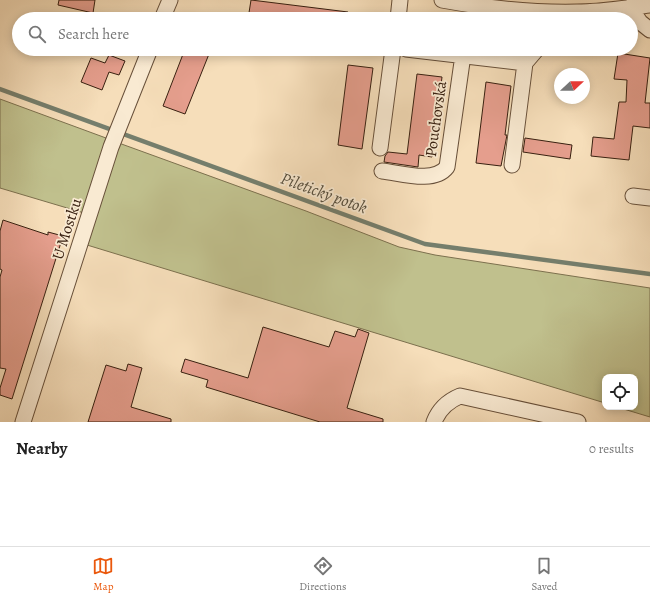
<!DOCTYPE html>
<meta charset="utf-8">
<style>
body{margin:0;font-family:Alegreya,serif;background:#f2f2f2;color:#222}
.controls{position:absolute;right:12px;bottom:12px;display:grid;overflow:hidden;border-radius:8px;box-shadow:0 2px 10px #0003}
.controls button{width:36px;height:36px;display:grid;place-items:center;padding:0;border:0;border-bottom:1px solid #e0e0e0;background:#fff;color:#222;font:20px sans-serif}
.compass{position:absolute;left:554px;top:68px;width:36px;height:36px;border-radius:50%;background:#fff;box-shadow:0 2px 10px #0003;rotate:68deg}
.list{margin:0;padding:0;list-style:none}
h2{display:flex;justify-content:space-between;align-items:center;height:52px;margin:0;padding:0 16px;font-size:17px}
h2 small{font-size:13px;font-weight:400;color:#767676}
.icon{flex:none;width:22px;height:22px;fill:none;stroke:currentColor;stroke-width:2;stroke-linecap:round;stroke-linejoin:round}
.map{position:relative;flex:none;width:650px;height:422px;overflow:hidden}
.search{position:absolute;background:#fff;box-shadow:0 2px 10px #0003;left:12px;right:12px;top:12px;height:44px;display:flex;align-items:center;gap:10px;box-sizing:border-box;padding:0 14px;border-radius:22px;color:#767676;font-size:15px}
.sheet{height:124px;background:#fff}
nav{display:flex;justify-content:space-around;align-items:center;box-sizing:border-box;height:56px;border-top:1px solid #e0e0e0;background:#fff;font-size:11px;color:#767676}
nav a{display:grid;justify-items:center;gap:2px}
nav .on{color:#ea580c}
.map>svg:first-child{display:block}
.green{fill:#c0c08d;stroke:#7c704e}
.lines{fill:none;stroke-linecap:round;stroke-linejoin:round}
.stream{stroke:#757e6c;stroke-width:4.5}
.building{fill:#e59e8d;stroke:#382010}
.minor-casing{stroke:#68503a;stroke-width:17}
.minor{stroke:#f9ead2;stroke-width:15}
.labels{text-anchor:middle;dominant-baseline:central;stroke-width:3.5;stroke-linejoin:round;paint-order:stroke}
.street-label{font-size:16px;fill:#382010;stroke:#f9ead2}
.water-label{font-size:17px;font-style:italic;fill:#574f3e;stroke:#f9ead2}
</style>
<div class="map">
<svg width="650" height="422" viewBox="0 0 650 422">
<rect width="100%" height="100%" fill="#f6deba"/>
<filter id="stains"><feTurbulence type="fractalNoise" baseFrequency=".005" numOctaves="4"/><feColorMatrix values="0 0 0 0 .2 0 0 0 0 .09 0 0 0 0 .02 0 0 0 .5 -.17"/></filter>
<radialGradient id="worn" r=".72"><stop offset=".6" stop-color="#630" stop-opacity="0"/><stop offset="1" stop-color="#630" stop-opacity=".3"/></radialGradient>
<path class="green" d="M 0,99 L 106,138 L 84,213 L 0,188 Z
M 116,142 L 306,211 L 399,247 L 435,255 L 650,288 L 650,417 L 617,407 L 635,407 L 635,377 L 605,377 L 605,403 L 87,245 Z"/>
<g class="lines">
<path class="stream" d="M 0,89 L 425,244 L 650,274"/>
</g>
<path class="building" d="M 59,0 L 95,0 L 93,13 L 58,5 Z
M 251,0 L 348,12 L 347,19 L 248,19 Z
M 185,49 L 211,49 L 185,114 L 163,106 Z
M 618,53 L 650,58 L 645,103 L 650,103 L 650,128 L 633,126 L 629,160 L 591,156 L 593,137 L 614,139 L 619,102 L 626,102 L 627,80 L 614,79 Z
M 109,55 L 125,61 L 119,75 L 109,72 L 102,90 L 81,82 L 91,58 L 105,63 Z
M 348,65 L 373,68 L 362,149 L 338,145 Z
M 417,74 L 442,77 L 432,157 L 419,155 L 418,167 L 384,162 L 385,156 L 388,152 L 407,154 Z
M 486,82 L 511,86 L 505,135 L 507,135 L 501,166 L 476,163 Z
M 525,138 L 572,145 L 570,159 L 523,152 Z
M 3,220 L 48,235 L 48,232 L 63,236 L 12,399 L 0,395 L 0,388 L 6,369 L 0,368 L 0,277 L 2,270 L 0,269 L 0,231 Z
M 263,327 L 329,347 L 335,331 L 355,337 L 358,329 L 369,333 L 347,408 L 383,419 L 383,422 L 320,422 L 206,387 L 208,380 L 181,372 L 185,359 L 248,378 Z
M 128,364 L 142,368 L 131,407 L 171,419 L 171,422 L 88,422 L 106,365 L 126,371 Z"/>
<g class="lines">
<defs>
<path id="minor" d="M 442,0 C 486,8 532,13 577,12 C 601,12 626,8 650,5
M 630,7 L 640,22 L 650,30
M 162,19 L 170,0
M 398,19 L 400,0
M 406,49 L 525,63
M 380,148 L 393,49
M 512,165 L 525,63 L 537,49
M 382,171 C 401,173 434,184 447,167 L 463,55
M 633,196 L 650,198
M 23,422 L 111,147 L 150,49
M 434,422 C 439,409 448,401 460,396 L 578,422"/>
</defs>
<use href="#minor" class="minor-casing"/>
<use href="#minor" class="minor"/>
</g>
<g class="labels">
<g class="street-label">
<text transform="translate(436 119) rotate(-82)">Pouchovská</text>
<text transform="translate(67 229) rotate(-72)">U Mostku</text>
</g>
<g class="water-label">
<text transform="translate(324 193) rotate(20)">Piletický potok</text>
</g>
</g>
<rect width="100%" height="100%" filter="url(#stains)"/>
<rect width="100%" height="100%" fill="url(#worn)"/>
</svg>
<div class="controls">
<button><svg class="icon" aria-label="locate" viewBox="0 0 24 24"><circle cx="12" cy="12" r="6"/><path d="M12 2v4M12 18v4M2 12h4M18 12h4"/></svg></button>
</div>
<svg class="compass" viewBox="-18 -18 36 36"><path d="M0-13l5 13h-10z" fill="#e53935"/><path d="M0 13l5-13h-10z" fill="#767676"/></svg>
<div class="search"><svg class="icon" aria-label="search" viewBox="0 0 24 24"><circle cx="10" cy="10" r="6"/><path d="M15 15l6 6"/></svg>Search here</div>
</div>
<section class="sheet">
<h2>Nearby<small>0 results</small></h2>
<ul class="list">
</ul>
</section>
<nav>
<a class="on"><svg class="icon" aria-label="map" viewBox="0 0 24 24"><path d="M3 6l6-2 6 2 6-2v14l-6 2-6-2-6 2zM9 4v14M15 6v14"/></svg>Map</a>
<a><svg class="icon" aria-label="directions" viewBox="0 0 24 24"><path d="M12 3l9 9-9 9-9-9zM9 14v-3h6M13 9l2 2-2 2"/></svg>Directions</a>
<a><svg class="icon" aria-label="saved" viewBox="0 0 24 24"><path d="M7 4h10v16l-5-4-5 4z"/></svg>Saved</a>
</nav>
